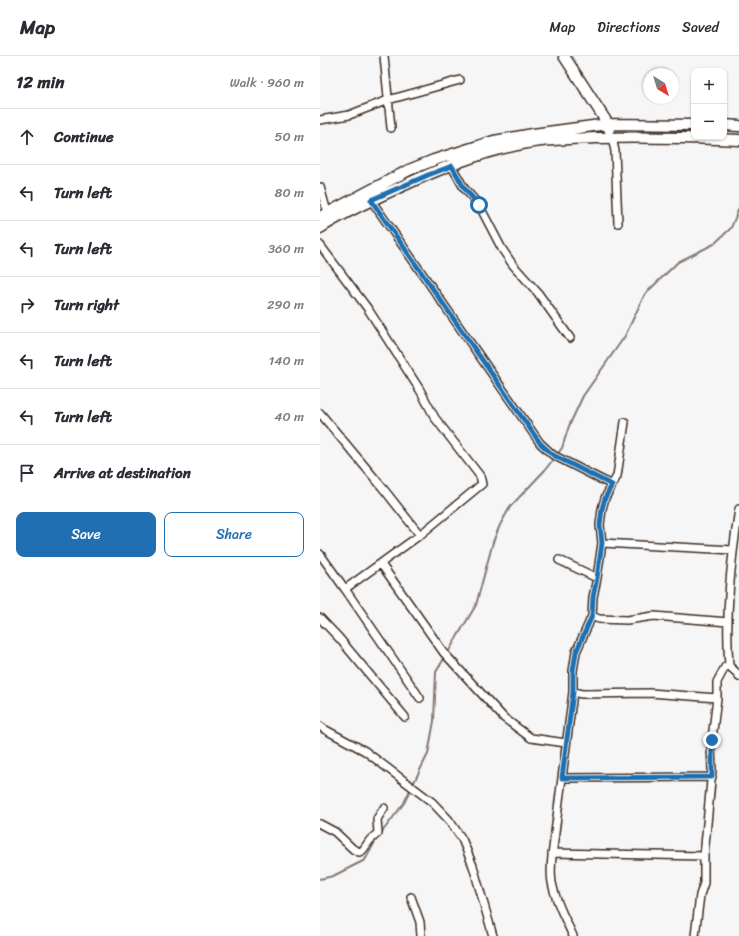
<!DOCTYPE html>
<meta charset="utf-8">
<style>
body{margin:0;font-family:Sriracha,sans-serif;background:#f2f2f3;color:#2b2b33}
.controls{position:absolute;right:12px;top:12px;display:grid;overflow:hidden;border-radius:8px;box-shadow:0 1px 3px #0004}
.controls button{width:36px;height:36px;display:grid;place-items:center;padding:0;border:0;border-bottom:1px solid #e1e1e2;background:#fff;color:#2b2b33;font:20px sans-serif}
.compass{position:absolute;left:323px;top:12px;width:36px;height:36px;border-radius:50%;background:#fff;box-shadow:0 1px 3px #0004;rotate:142deg}
.stop{position:absolute;width:12px;height:12px;margin:-9px;border:3px solid #1f6fb2;border-radius:50%;background:#fff}
.stop.end{background:#1f6fb2;border-color:#fff;box-shadow:0 1px 4px #0008}
.list{margin:0;padding:0;list-style:none}
h2{display:flex;justify-content:space-between;align-items:center;height:52px;margin:0;padding:0 16px;font-size:17px}
h2 small{font-size:13px;font-weight:400;color:#7c7c81}
.list li{display:grid;grid-template-columns:26px 1fr auto;gap:12px;align-items:center;box-sizing:border-box;height:56px;padding:0 16px;border-top:1px solid #e1e1e2}
.list b{display:block;font-size:15px;white-space:nowrap}
.list em{font-size:13px;font-style:normal;color:#7c7c81}
.actions{display:flex;gap:8px;padding:12px 16px}
.actions a{flex:1;padding:9px 0;border:1px solid #1f6fb2;border-radius:8px;text-align:center;font-size:14px;color:#1f6fb2}
.actions .main{background:#1f6fb2;color:#fff}
.icon{flex:none;width:22px;height:22px;fill:none;stroke:currentColor;stroke-width:2;stroke-linecap:round;stroke-linejoin:round}
.map{position:relative;flex:none;width:419px;height:880px;overflow:hidden}
header{display:flex;align-items:center;gap:24px;box-sizing:border-box;height:56px;padding:0 20px;background:#fff;border-bottom:1px solid #e1e1e2}
header strong{font-size:19px}
nav{display:flex;gap:22px;margin-inline-start:auto;font-size:14px}
main{display:flex}
aside{flex:1;background:#fff}
.map>svg:first-child{display:block}
.lines{fill:none;stroke-linecap:round;stroke-linejoin:round}
.stream{stroke:#847972;stroke-width:2}
.street-casing{stroke:#3b2a1e;stroke-width:10}
.secondary-casing{stroke:#3b2a1e;stroke-width:13}
.street{stroke:#fff;stroke-width:7}
.secondary{stroke:#fff;stroke-width:10}
.route{stroke:#1f6fb2;stroke-width:5}
</style>
<header>
<strong>Map</strong>
<nav><a>Map</a><a>Directions</a><a>Saved</a></nav>
</header>
<main>
<aside>
<h2>12 min<small>Walk · 960 m</small></h2>
<ul class="list">
<li><svg class="icon" aria-label="ahead" viewBox="0 0 24 24"><path d="M12 20V5M6 11l6-6 6 6"/></svg><div><b>Continue</b></div><em>50 m</em></li>
<li><svg class="icon" aria-label="left" viewBox="0 0 24 24"><path d="M17 20v-9H6M10 6l-5 5 5 5"/></svg><div><b>Turn left</b></div><em>80 m</em></li>
<li><svg class="icon" aria-label="left" viewBox="0 0 24 24"><path d="M17 20v-9H6M10 6l-5 5 5 5"/></svg><div><b>Turn left</b></div><em>360 m</em></li>
<li><svg class="icon" aria-label="right" viewBox="0 0 24 24"><path d="M7 20v-9h11M14 6l5 5-5 5"/></svg><div><b>Turn right</b></div><em>290 m</em></li>
<li><svg class="icon" aria-label="left" viewBox="0 0 24 24"><path d="M17 20v-9H6M10 6l-5 5 5 5"/></svg><div><b>Turn left</b></div><em>140 m</em></li>
<li><svg class="icon" aria-label="left" viewBox="0 0 24 24"><path d="M17 20v-9H6M10 6l-5 5 5 5"/></svg><div><b>Turn left</b></div><em>40 m</em></li>
<li><svg class="icon" aria-label="arrive" viewBox="0 0 24 24"><path d="M6 21V4h12l-3 4 3 4H6"/></svg><div><b>Arrive at destination</b></div></li>
</ul>
<div class="actions"><a class="main">Save</a><a>Share</a></div>
</aside>
<div class="map">
<svg width="419" height="880" viewBox="0 0 419 880">
<rect width="100%" height="100%" fill="#f7f6f6"/>
<filter id="ink" filterUnits="userSpaceOnUse"><feTurbulence type="fractalNoise" baseFrequency=".025" numOctaves="2"/><feDisplacementMap in="SourceGraphic" scale="8" xChannelSelector="R" yChannelSelector="G"/><feConvolveMatrix kernelMatrix="1 2 1 2 8 2 1 2 1" color-interpolation-filters="sRGB"/></filter>
<g filter="url(#ink)">
<g class="lines">
<path class="stream" d="M 127,598 L 156,549 L 173,486 L 180,469 L 190,451 L 225,414 L 242,392 L 249,370 L 263,340 L 305,280 L 325,238 L 358,206 L 394,188 L 411,172 L 419,152
M 93,728 L 108,698 L 114,665 L 116,616 L 125,601
M 0,823 L 13,820 L 45,804 L 56,784 L 84,747 L 91,732"/>
<defs>
<path id="street" d="M 64,0 L 71,72
M 0,64 L 29,59 L 68,44 L 140,24
M 292,82 L 295,95 L 298,167
M 131,109 L 144,132 L 159,149 L 182,193 L 193,209 L 218,237 L 250,282
M 0,131 L 7,156
M 51,144 L 220,387 L 233,399 L 292,429
M 0,189 L 48,253 L 100,334 L 115,362 L 160,420 L 162,428 L 100,479 L 25,533 L 0,498
M 0,357 L 62,431 L 100,479
M 282,487 L 413,494
M 239,504 L 277,522
M 61,508 L 124,597 L 184,662 L 211,682 L 246,687
M 25,533 L 100,642
M 272,560 L 279,563 L 307,564 L 334,560 L 408,566
M 0,562 L 19,582 L 85,661
M 409,610 C 405,558 411,505 419,453
M 409,610 L 418,618 L 419,621
M 253,636 L 262,638 L 330,637 L 397,642
M 0,670 L 4,673 L 45,695 L 112,746 L 129,764 L 142,783 L 153,810 L 173,880
M 242,722 L 392,721
M 0,768 L 15,776 L 33,793 L 39,796 L 43,794 L 50,784 L 58,777 L 57,763 L 64,752
M 232,797 L 384,800
M 91,841 L 100,866 L 101,880
M 253,880 C 246,864 237,849 233,831 C 230,821 231,810 232,800 L 253,636 L 253,615 L 256,596 L 272,560 L 273,541 L 277,522 L 282,487 L 280,469 L 282,453 L 285,442 L 297,420 L 305,366
M 375,880 L 380,839 L 384,827 L 384,800 L 392,714 L 391,691 L 397,642 L 397,626 L 405,611 L 409,610"/>
<path id="secondary" d="M 244,0 L 288,68 L 289,73
M 404,69 L 419,70
M 0,161 L 89,114 L 114,104 L 174,85 L 213,78 L 288,68 L 374,69
M 0,172 C 25,156 51,144 78,132 C 119,113 162,95 207,87 C 229,83 253,83 276,82 C 324,81 371,82 419,84"/>
</defs>
<use href="#street" class="street-casing"/>
<use href="#secondary" class="secondary-casing"/>
<use href="#street" class="street"/>
<use href="#secondary" class="secondary"/>
</g>
</g>
<g class="lines" filter="url(#ink)">
<path class="route" d="M 159,149 L 144,132 L 132,110 L 108,119 L 51,144 L 220,387 L 233,399 L 292,429 L 285,442 L 282,453 L 280,469 L 282,487 L 277,522 L 273,541 L 272,560 L 256,596 L 253,615 L 253,636 L 242,722 L 392,721 L 392,684"/>
</g>
</svg>
<div class="controls">
<button>+</button>
<button>−</button>
</div>
<svg class="compass" viewBox="-18 -18 36 36"><path d="M0-13l5 13h-10z" fill="#e53935"/><path d="M0 13l5-13h-10z" fill="#7c7c81"/></svg>
<div class="stop" style="left:159px;top:149px"></div>
<div class="stop end" style="left:392px;top:684px"></div>
</div>
</main>
